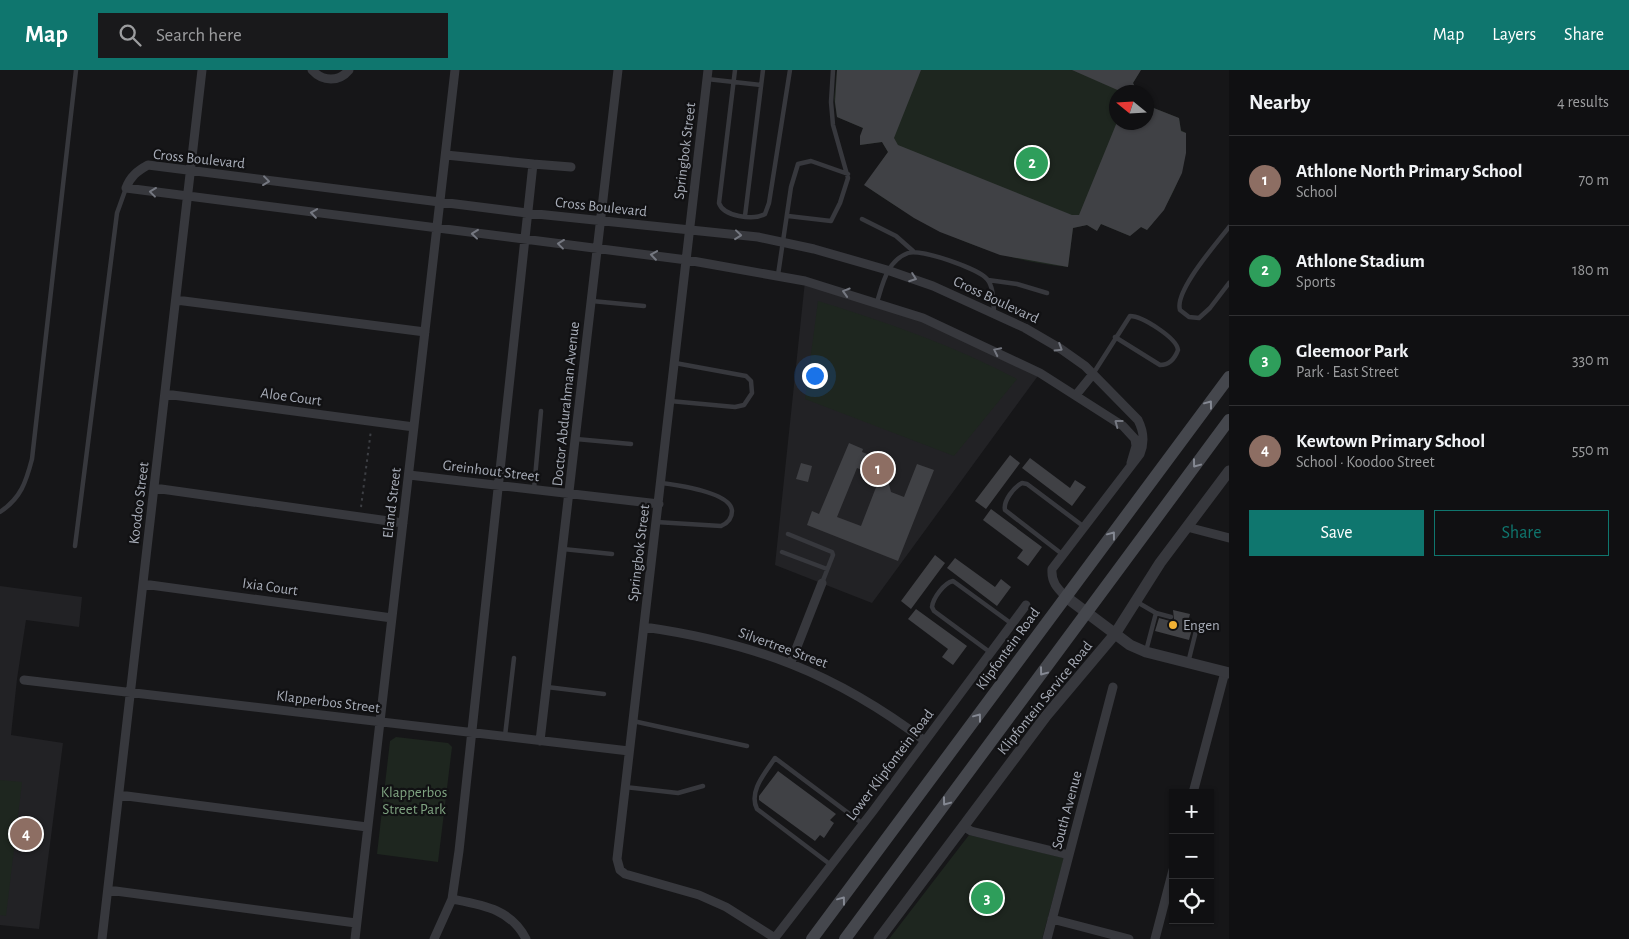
<!DOCTYPE html>
<meta charset="utf-8">
<style>
body{margin:0;font-family:"Alegreya Sans",sans-serif;background:#19191b;color:#f1f3f6}
.controls{position:absolute;right:15px;bottom:15px;display:grid;overflow:hidden;border-radius:0px;box-shadow:0 1px 4px #0004}
.controls button{width:45px;height:45px;display:grid;place-items:center;padding:0;border:0;border-bottom:1px solid #303032;background:#101012;color:#f1f3f6;font:25px sans-serif}
.compass{position:absolute;left:1109px;top:15px;width:45px;height:45px;border-radius:50%;background:#101012;box-shadow:0 1px 4px #0004;rotate:288deg}
.you{position:absolute;left:814px;top:305px;width:18px;height:18px;margin:-12px;border:4px solid #fff;border-radius:50%;background:#1a73e8;box-shadow:0 0 0 8px #1a73e833}
.badge{display:grid;place-items:center;width:32px;height:32px;border-radius:50%;background:#0f766e;color:#fff;font-size:16px;font-weight:700}
.pin{position:absolute;translate:-50% -50%;border:2px solid #fff;box-shadow:0 1px 5px #0006}
.list{margin:0;padding:0;list-style:none}
h2{display:flex;justify-content:space-between;align-items:center;height:65px;margin:0;padding:0 20px;font-size:21px}
h2 small{font-size:16px;font-weight:400;color:#9c9d9f}
.list li{display:grid;grid-template-columns:32px 1fr auto;gap:15px;align-items:center;box-sizing:border-box;height:90px;padding:0 20px;border-top:1px solid #303032}
.list b{display:block;font-size:19px;white-space:nowrap}
.list p{margin:0;font-size:16px;white-space:nowrap;color:#9c9d9f}
.list em{font-size:16px;font-style:normal;color:#9c9d9f}
.actions{display:flex;gap:10px;padding:15px 20px}
.actions a{flex:1;padding:11px 0;border:1px solid #0f766e;border-radius:0px;text-align:center;font-size:18px;color:#0f766e}
.actions .main{background:#0f766e;color:#fff}
.icon{flex:none;width:28px;height:28px;fill:none;stroke:currentColor;stroke-width:2;stroke-linecap:round;stroke-linejoin:round}
.map{position:relative;flex:none;width:1229px;height:869px;overflow:hidden}
header{display:flex;align-items:center;gap:30px;box-sizing:border-box;height:70px;padding:0 25px;background:#0f766e;color:#fff}
header strong{font-size:24px}
nav{display:flex;gap:28px;margin-inline-start:auto;font-size:18px}
.search{width:350px;height:45px;background:#19191b;display:flex;align-items:center;gap:12px;box-sizing:border-box;padding:0 18px;border-radius:0px;color:#9c9d9f;font-size:19px}
main{display:flex}
aside{flex:1;background:#101012}
.map>svg:first-child{display:block}
.built{fill:#222225}
.green{fill:#1e261f}
.building{fill:#404145;fill-rule:evenodd}
.lines{fill:none;stroke-linecap:round;stroke-linejoin:round}
.path{stroke:#3d3f44;stroke-width:2;stroke-dasharray:2.5 4;stroke-linecap:butt}
.service{stroke:#37383d;stroke-width:4.5}
.minor{stroke:#37383d;stroke-width:9}
.tertiary{stroke:#37383d;stroke-width:11}
.secondary{stroke:#45474d;stroke-width:12}
.oneway{stroke:#757881}
.oneway2{stroke:#858993}
.poi-dot{fill:#f2b134;stroke:#111113;stroke-width:2}
.labels{text-anchor:middle;dominant-baseline:central;stroke-width:4.5;stroke-linejoin:round;paint-order:stroke}
.street-label{font-size:15px;fill:#a8adb8;stroke:#111113}
.poi-label{font-size:15px;fill:#a8adb8;stroke:#111113;text-anchor:start}
.park-label{font-size:15px;fill:#7fa381;stroke:#111113}
</style>
<header>
<strong>Map</strong>
<div class="search"><svg class="icon" aria-label="search" viewBox="0 0 24 24"><circle cx="10" cy="10" r="6"/><path d="M15 15l6 6"/></svg>Search here</div>
<nav><a>Map</a><a>Layers</a><a>Share</a></nav>
</header>
<main>
<div class="map">
<svg width="1229" height="869" viewBox="0 0 1229 869">
<rect width="100%" height="100%" fill="#161618"/>
<path class="built" d="M 805,211 L 923,248 L 1040,303 L 872,533 L 775,495 Z
M 0,516 L 82,527 L 79,557 L 26,550 L 17,609 L 11,665 L 63,673 L 39,859 L 0,855 Z"/>
<path class="green" d="M 837,0 L 1141,0 L 1133,13 L 1138,22 L 1116,22 L 1116,52 L 1146,52 L 1147,27 L 1151,28 L 1149,36 L 1179,48 L 1181,60 L 1186,63 C 1186,103 1173,130 1147,160 L 1141,157 L 1130,166 L 1101,154 L 1097,161 L 1087,155 L 1073,158 L 1068,197 C 993,190 925,159 865,115 L 888,82 L 882,72 L 860,75 L 863,58 L 837,47 L 834,29 Z
M 818,231 C 887,252 954,276 1017,309 L 954,386 L 805,329 Z
M 396,667 L 448,673 L 452,677 L 438,792 L 377,784 L 390,671 Z
M 0,710 L 22,712 L 6,846 L 0,845 Z
M 969,765 L 1064,788 L 1042,869 L 889,869 Z"/>
<path class="building" d="M 837,0 L 921,0 L 894,68 L 898,75 L 1072,145 L 1079,145 L 1117,52 L 1146,52 L 1146,35 L 1179,48 L 1181,61 L 1186,63 L 1186,83 L 1182,103 L 1164,140 L 1147,160 L 1141,157 L 1130,166 L 1101,154 L 1097,161 L 1087,155 L 1073,158 L 1068,197 L 1000,185 L 940,162 L 914,148 L 864,115 L 888,82 L 882,72 L 860,75 L 860,66 L 863,58 L 837,47 L 835,32 Z
M 1072,0 L 1141,0 L 1133,13 L 1138,22 L 1122,22 Z
M 849,373 L 863,379 L 862,382 L 886,391 L 884,395 L 891,422 L 904,427 L 917,394 L 934,400 L 898,491 L 807,455 L 812,441 L 819,444 ZM 857,398 L 880,407 L 861,456 L 837,447 Z
M 1010,385 L 1020,393 L 986,439 L 975,431 Z
M 1030,388 L 1070,418 L 1075,410 L 1086,417 L 1072,436 L 1022,398 Z
M 801,393 L 812,396 L 808,412 L 796,409 Z
M 991,439 L 1042,477 L 1028,496 L 1017,488 L 1023,480 L 983,450 Z
M 935,485 L 945,493 L 911,539 L 901,531 Z
M 955,488 L 995,517 L 1001,509 L 1011,517 L 997,536 L 947,498 Z
M 916,539 L 967,576 L 953,595 L 942,587 L 948,579 L 908,549 Z
M 1173,540 L 1190,544 L 1189,548 L 1184,551 L 1192,559 L 1189,570 L 1155,561 L 1159,548 L 1170,551 L 1174,549 Z
M 778,701 L 836,744 L 830,750 L 834,753 L 824,768 L 820,765 L 815,771 L 759,730 L 759,726 Z"/>
<g class="lines">
<path class="path" d="M 361,437 L 371,360"/>
<path class="service" d="M 735,0 L 719,133 C 723,146 753,151 765,144 L 769,133 L 790,0
M 707,9 L 761,15
M 745,146 L 763,0
M 788,146 L 831,151 L 840,133 L 848,108 L 833,55 L 831,32 L 833,0
M 862,149 L 896,166 L 913,181
M 1229,157 C 1217,173 1174,221 1180,240 L 1189,247 L 1199,248 L 1210,238 L 1229,213
M 778,205 L 791,117 L 798,94 L 811,91 L 848,104
M 988,210 L 1017,214 L 1047,223
M 592,231 L 644,236
M 877,232 C 883,213 887,191 908,183 C 920,178 979,199 987,209 C 994,217 993,232 994,242
M 1093,304 L 1130,246 C 1142,246 1177,268 1178,280 C 1175,288 1169,295 1160,295 L 1115,267
M 670,331 L 735,337 L 744,335 L 752,323 L 751,311 L 746,306 L 675,293
M 576,369 L 631,374
M 534,419 L 541,341
M 0,442 C 21,428 26,412 32,389 L 76,0
M 656,452 L 721,456 C 728,453 732,449 732,441 C 731,422 676,415 661,413
M 788,464 L 832,482 L 833,485 L 822,513
M 75,476 L 117,143 L 126,118
M 563,479 L 612,484
M 782,482 L 827,499
M 1062,484 L 1005,440 C 1003,431 1014,417 1022,413 L 1027,414 L 1083,456
M 1137,532 L 1156,543 L 1171,547
M 1146,581 L 1156,543
M 991,583 L 934,541 L 932,537 C 933,528 944,513 953,511 L 1012,554
M 1188,593 L 1196,561 L 1196,557 L 1188,552
M 547,617 L 604,624
M 633,651 L 747,676
M 505,666 L 514,588
M 625,717 L 678,723 L 703,716
M 831,795 L 757,739 C 748,721 766,702 775,688 L 863,754"/>
<path class="minor" d="M 312,0 C 323,12 339,12 349,0
M 708,0 L 617,789 L 620,800 L 625,804 L 699,825 L 726,837 L 775,868
M 533,94 L 571,97
M 176,230 L 425,262
M 165,324 L 414,357
M 1076,325 L 1093,304
M 409,405 L 659,434
M 154,418 L 403,453
M 1187,457 L 1229,468
M 143,514 L 392,548
M 1066,527 C 1057,518 1051,512 1052,499 L 1140,384 C 1145,372 1144,362 1138,350 L 1085,296 L 1061,279 L 1025,258 L 933,216 L 887,200 L 814,179 L 758,167 L 527,143 L 148,95 C 137,101 130,107 126,118 L 687,190 L 805,211 L 923,248 L 1040,303 L 1123,356 L 1135,369 L 1136,376 L 1131,393
M 644,557 C 755,573 835,603 925,671
M 791,592 L 822,513
M 24,610 L 629,681
M 540,671 L 618,0
M 1193,723 L 1225,602
M 119,725 L 367,757
M 963,756 L 971,761 L 1069,785
M 108,820 L 356,853
M 452,829 C 483,835 511,839 526,869
M 1052,849 L 1129,869
M 102,869 L 202,0
M 355,869 L 455,0
M 434,869 L 452,829 L 459,781 L 533,94 L 446,85
M 774,869 L 873,741 L 1026,535
M 1047,869 L 1113,617
M 1155,869 L 1173,800"/>
<path class="tertiary" d="M 1066,527 L 1130,575 L 1146,582 L 1229,603
M 879,869 L 1046,646 L 1115,564 L 1160,493 L 1229,401"/>
<path class="secondary" d="M 812,869 L 1229,307
M 845,869 L 1229,350"/>
</g>
<defs><path id="oneway-chevron" d="M-2-3.5L2.5 0L-2 3.5" fill="none" stroke-width="1.6" stroke-linecap="round" stroke-linejoin="round" transform="scale(1.25)"/></defs>
<g class="oneway">
<use href="#oneway-chevron" transform="translate(266 111) rotate(7)"/>
<use href="#oneway-chevron" transform="translate(153 122) rotate(-173)"/>
<use href="#oneway-chevron" transform="translate(314 143) rotate(-172)"/>
<use href="#oneway-chevron" transform="translate(475 164) rotate(-174)"/>
<use href="#oneway-chevron" transform="translate(738 165) rotate(6)"/>
<use href="#oneway-chevron" transform="translate(561 174) rotate(-173)"/>
<use href="#oneway-chevron" transform="translate(654 185) rotate(-172)"/>
<use href="#oneway-chevron" transform="translate(913 208) rotate(20)"/>
<use href="#oneway-chevron" transform="translate(846 222) rotate(-163)"/>
<use href="#oneway-chevron" transform="translate(1059 278) rotate(32)"/>
<use href="#oneway-chevron" transform="translate(997 281) rotate(-154)"/>
<use href="#oneway-chevron" transform="translate(1118 353) rotate(-143)"/>
</g>
<g class="oneway2">
<use href="#oneway-chevron" transform="translate(1209 334) rotate(-53)"/>
<use href="#oneway-chevron" transform="translate(1196 394) rotate(127)"/>
<use href="#oneway-chevron" transform="translate(1112 465) rotate(-53)"/>
<use href="#oneway-chevron" transform="translate(1043 602) rotate(127)"/>
<use href="#oneway-chevron" transform="translate(978 647) rotate(-53)"/>
<use href="#oneway-chevron" transform="translate(946 732) rotate(127)"/>
<use href="#oneway-chevron" transform="translate(842 830) rotate(-53)"/>
</g>
<circle class="poi-dot" cx="1173" cy="555" r="5"/>
<g class="labels">
<g class="street-label">
<text transform="translate(685 81) rotate(-83)">Springbok Street</text>
<text transform="translate(199 89) rotate(6)">Cross Boulevard</text>
<text transform="translate(601 137) rotate(6)">Cross Boulevard</text>
<text transform="translate(996 230) rotate(25)">Cross Boulevard</text>
<text transform="translate(291 327) rotate(8)">Aloe Court</text>
<text transform="translate(566 334) rotate(-84)">Doctor Abdurahman Avenue</text>
<text transform="translate(491 401) rotate(7)">Greinhout Street</text>
<text transform="translate(139 433) rotate(-83)">Koodoo Street</text>
<text transform="translate(392 433) rotate(-83)">Eland Street</text>
<text transform="translate(639 483) rotate(-83)">Springbok Street</text>
<text transform="translate(270 517) rotate(8)">Ixia Court</text>
<text transform="translate(783 578) rotate(20)">Silvertree Street</text>
<text transform="translate(1008 579) rotate(-54)">Klipfontein Road</text>
<text transform="translate(1045 628) rotate(-51)">Klipfontein Service Road</text>
<text transform="translate(328 632) rotate(7)">Klapperbos Street</text>
<text transform="translate(890 695) rotate(-53)">Lower Klipfontein Road</text>
<text transform="translate(1067 740) rotate(-75)">South Avenue</text>
</g>
<g class="poi-label">
<text x="1183" y="555">Engen</text>
</g>
<g class="park-label">
<text x="414" y="722">Klapperbos<tspan x="414" dy="17">Street Park</tspan></text>
</g>
</g>
</svg>
<div class="controls">
<button>+</button>
<button>−</button>
<button><svg class="icon" aria-label="locate" viewBox="0 0 24 24"><circle cx="12" cy="12" r="6"/><path d="M12 2v4M12 18v4M2 12h4M18 12h4"/></svg></button>
</div>
<svg class="compass" viewBox="-18 -18 36 36"><path d="M0-13l5 13h-10z" fill="#e53935"/><path d="M0 13l5-13h-10z" fill="#9c9d9f"/></svg>
<div class="you"></div>
<div class="pin badge" style="left:878px;top:399px;background:#8d6e63">1</div>
<div class="pin badge" style="left:1032px;top:93px;background:#2e9e5b">2</div>
<div class="pin badge" style="left:987px;top:828px;background:#2e9e5b">3</div>
<div class="pin badge" style="left:26px;top:764px;background:#8d6e63">4</div>
</div>
<aside>
<h2>Nearby<small>4 results</small></h2>
<ul class="list">
<li><span class="badge" style="background:#8d6e63">1</span><div><b>Athlone North Primary School</b><p>School</p></div><em>70 m</em></li>
<li><span class="badge" style="background:#2e9e5b">2</span><div><b>Athlone Stadium</b><p>Sports</p></div><em>180 m</em></li>
<li><span class="badge" style="background:#2e9e5b">3</span><div><b>Gleemoor Park</b><p>Park · East Street</p></div><em>330 m</em></li>
<li><span class="badge" style="background:#8d6e63">4</span><div><b>Kewtown Primary School</b><p>School · Koodoo Street</p></div><em>550 m</em></li>
</ul>
<div class="actions"><a class="main">Save</a><a>Share</a></div>
</aside>
</main>
